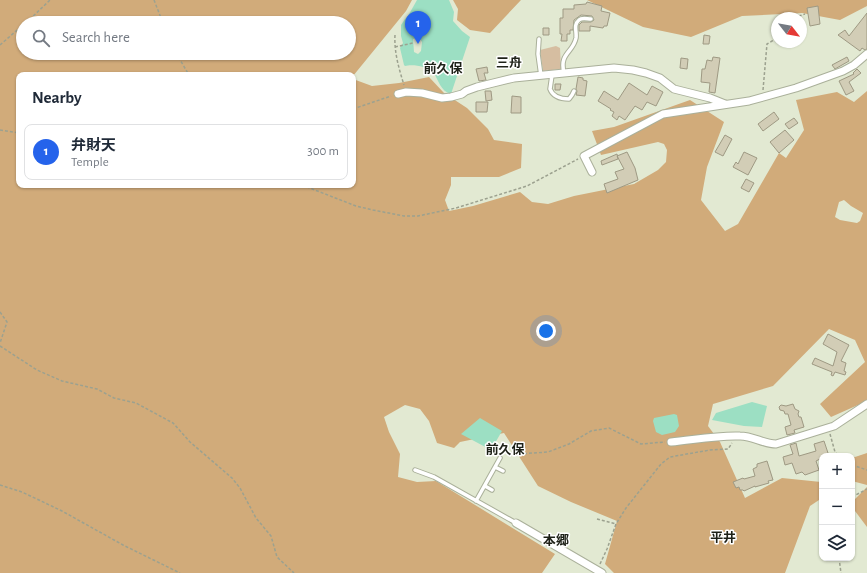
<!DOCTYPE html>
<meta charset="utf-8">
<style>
body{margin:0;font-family:"Alegreya Sans","Noto Sans JP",sans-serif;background:#f2f2f3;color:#1f2937}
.controls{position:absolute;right:12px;bottom:12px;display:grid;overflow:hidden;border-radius:8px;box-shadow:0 1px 3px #0004}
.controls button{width:36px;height:36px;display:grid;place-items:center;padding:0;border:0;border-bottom:1px solid #e0e1e3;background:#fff;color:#1f2937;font:20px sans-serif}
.compass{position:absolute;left:771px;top:12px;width:36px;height:36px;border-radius:50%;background:#fff;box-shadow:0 1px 3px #0004;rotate:121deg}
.you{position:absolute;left:546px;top:331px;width:14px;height:14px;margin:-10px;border:3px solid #fff;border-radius:50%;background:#1a73e8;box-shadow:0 0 0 6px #1a73e833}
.badge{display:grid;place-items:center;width:26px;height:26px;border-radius:50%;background:#2563eb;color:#fff;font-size:13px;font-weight:700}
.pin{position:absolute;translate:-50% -33px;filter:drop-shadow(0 1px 2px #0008)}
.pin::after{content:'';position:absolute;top:21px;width:14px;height:12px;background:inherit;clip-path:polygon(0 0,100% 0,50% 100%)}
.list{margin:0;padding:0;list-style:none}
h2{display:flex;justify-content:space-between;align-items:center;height:52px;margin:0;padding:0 16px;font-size:17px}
h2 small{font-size:13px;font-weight:400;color:#747a83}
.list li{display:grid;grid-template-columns:26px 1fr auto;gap:12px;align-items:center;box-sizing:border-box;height:56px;margin:0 8px 8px;padding:0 8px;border:1px solid #e0e1e3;border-radius:8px}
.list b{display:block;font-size:15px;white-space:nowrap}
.list p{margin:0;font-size:13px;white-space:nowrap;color:#747a83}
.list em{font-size:13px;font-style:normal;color:#747a83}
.icon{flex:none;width:22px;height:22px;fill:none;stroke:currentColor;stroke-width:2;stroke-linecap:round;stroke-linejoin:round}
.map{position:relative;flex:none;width:867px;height:573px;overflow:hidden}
.search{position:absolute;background:#fff;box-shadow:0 1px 3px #0004;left:16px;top:16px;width:340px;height:44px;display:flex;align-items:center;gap:10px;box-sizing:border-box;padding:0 14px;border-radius:22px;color:#747a83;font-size:15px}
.panel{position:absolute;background:#fff;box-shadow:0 1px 3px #0004;left:16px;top:72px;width:340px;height:116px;border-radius:8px}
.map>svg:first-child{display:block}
.green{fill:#d6bea1}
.forest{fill:#d1ab7a;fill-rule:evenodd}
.water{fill:#9cdfc3;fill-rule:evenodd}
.building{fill:#d2cdb6;stroke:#9e9983}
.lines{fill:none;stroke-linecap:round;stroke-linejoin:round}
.lane-casing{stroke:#aab09a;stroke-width:5.5}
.street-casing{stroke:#aab09a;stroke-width:9}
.path{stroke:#9ca18f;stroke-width:1.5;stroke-dasharray:3 2;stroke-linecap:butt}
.lane{stroke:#fff;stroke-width:3.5}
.street{stroke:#fff;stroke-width:7}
.labels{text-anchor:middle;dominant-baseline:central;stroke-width:3;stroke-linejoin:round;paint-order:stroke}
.neighbourhood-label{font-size:13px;font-weight:bold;fill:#1e2118;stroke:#fff}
</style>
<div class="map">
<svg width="867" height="573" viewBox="0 0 867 573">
<rect width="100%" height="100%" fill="#e2e9d2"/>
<path class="green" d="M 556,46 L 560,48 L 561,69 L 543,71 L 540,50 Z"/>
<path class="forest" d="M 0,0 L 412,0 L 406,11 L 353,76 L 353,75 L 19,75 L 19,185 L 353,185 L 353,79 L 372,86 L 399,83 L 429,77 L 444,93 L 467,108 L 488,129 L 494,140 L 522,144 L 521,168 L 499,177 L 451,177 L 451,185 L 445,200 L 449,211 L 473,206 L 520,192 L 532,202 L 548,204 L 574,196 L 634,184 L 658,170 L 666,162 L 667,150 L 664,144 L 658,142 L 601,155 L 592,131 L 614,127 L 690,100 L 724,122 L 707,167 L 701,200 L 725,231 L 738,224 L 779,153 L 786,158 L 804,130 L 796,100 L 837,92 L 854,102 L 867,91 L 867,401 L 831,417 L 820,404 L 865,362 L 855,340 L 829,329 L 773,386 L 713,404 L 708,426 L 720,442 L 745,498 L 782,478 L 821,482 L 822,480 L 822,498 L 810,506 L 785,573 L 614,573 L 605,564 L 617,521 L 571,502 L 538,486 L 504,433 L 460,442 L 454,448 L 437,443 L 429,421 L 420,409 L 405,405 L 384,417 L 389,432 L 400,454 L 398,477 L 417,482 L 436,481 L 555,554 L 542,573 L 0,573 ZM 23,23 L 349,23 L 349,53 L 23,53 ZM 844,200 L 851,206 L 863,213 L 860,221 L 857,223 L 840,220 L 835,217 L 839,202 Z
M 453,0 L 521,0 L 490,33 L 470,30 L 457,20 L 458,9 Z
M 587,0 L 867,0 L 867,6 L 840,20 L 802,13 L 742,16 L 691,37 L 643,27 Z
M 867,453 L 867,485 L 852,481 L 852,458 Z
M 867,487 L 867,527 L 852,507 L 852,502 Z"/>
<path class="water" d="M 417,0 L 449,0 L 454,12 L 453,21 L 462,31 L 470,37 L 451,94 C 440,91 439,80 433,72 C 427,66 412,64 405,66 L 404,65 L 400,48 L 403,43 L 401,36 L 401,25 L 405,19 L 408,16 ZM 419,37 L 422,42 L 421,51 L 418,54 L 414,52 L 413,39 Z
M 752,402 L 767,406 L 762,427 L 744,426 L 712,420 L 716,413 Z
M 674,414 L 677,415 L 679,426 L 675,432 L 662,435 L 656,432 L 653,421 L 654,418 Z
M 480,418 L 502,431 L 491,450 L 461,434 Z"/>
<path class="building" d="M 587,2 L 602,6 L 601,11 L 610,13 L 607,26 L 604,26 L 603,28 L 590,26 L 590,31 L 579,31 L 579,25 L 582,22 L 591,22 L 594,20 L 592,16 L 581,15 L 574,20 L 573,30 L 570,30 L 570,34 L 567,34 L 567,41 L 561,41 L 562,34 L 560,34 L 560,18 L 563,18 L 563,9 L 574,9 L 574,5 L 586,4 Z
M 818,6 L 820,24 L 810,26 L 807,8 Z
M 867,13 L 867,49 L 865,50 L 862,48 L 860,51 L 838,35 L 845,30 L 849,36 Z
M 543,28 L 549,28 L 549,35 L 543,35 Z
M 704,35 L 710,36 L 709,44 L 703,44 Z
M 713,57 L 720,58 L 715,93 L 709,92 L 710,83 L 701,82 L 702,69 L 705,69 L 707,60 L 712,61 Z
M 847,57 L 849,61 L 835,69 L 832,65 Z
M 681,58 L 688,59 L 687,69 L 680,68 Z
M 487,67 L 488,73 L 484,73 L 486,80 L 479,81 L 476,69 Z
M 857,69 L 861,73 L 849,82 L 854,91 L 846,95 L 839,81 L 854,74 L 853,73 Z
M 578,77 L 583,78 L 583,80 L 587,81 L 585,96 L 576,95 L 577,91 L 576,89 Z
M 629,83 L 647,95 L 652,86 L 663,92 L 656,106 L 647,102 L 642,110 L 635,106 L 625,120 L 619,116 L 617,120 L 612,116 L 614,112 L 610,110 L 611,109 L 598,101 L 604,91 L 618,100 Z
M 555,84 L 561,84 L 560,90 L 555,90 Z
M 485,91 L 491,91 L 492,100 L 486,101 Z
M 512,96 L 521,97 L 521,113 L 511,113 Z
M 476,102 L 488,102 L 487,112 L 476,112 Z
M 774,112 L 779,119 L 763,131 L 758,124 Z
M 794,118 L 798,123 L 789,129 L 785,124 Z
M 785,130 L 794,140 L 779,153 L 770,142 Z
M 725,135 L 732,139 L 723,156 L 715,152 Z
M 627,152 L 635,168 L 638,180 L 607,193 L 604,184 L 618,179 L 615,172 L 624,169 L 617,156 Z
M 744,152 L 757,158 L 748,175 L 733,167 L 736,162 L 738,164 Z
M 617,154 L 618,159 L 602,165 L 601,161 Z
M 746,179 L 754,183 L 749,192 L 741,188 Z
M 828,334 L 849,345 L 841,361 L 846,363 L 844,371 L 846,372 L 845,375 L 835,372 L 833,376 L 831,375 L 832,372 L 812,364 L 815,358 L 833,366 L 837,352 L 823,344 Z
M 793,404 L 795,409 L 799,411 L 798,414 L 799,417 L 801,417 L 804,427 L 794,430 L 795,433 L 787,435 L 785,427 L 791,425 L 788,414 L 785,414 L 784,411 L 780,410 L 779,407 L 781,405 L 786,406 Z
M 824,441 L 829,456 L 822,456 L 822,458 L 816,461 L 819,470 L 805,475 L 802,472 L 796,474 L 792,463 L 785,465 L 783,457 L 793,454 L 790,445 L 796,443 L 799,456 L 816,451 L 814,444 Z
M 767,461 L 773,480 L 768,481 L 769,483 L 755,487 L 755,486 L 744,491 L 743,490 L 740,490 L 739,487 L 736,488 L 733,482 L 743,478 L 744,479 L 755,476 L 753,469 L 757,467 L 757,464 Z"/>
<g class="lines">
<defs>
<path id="lane" d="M 539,39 L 538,54 L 541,76
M 564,73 C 559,53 573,53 576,38 C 577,31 573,25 579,20 C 582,17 587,19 591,19
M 552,75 L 550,89 C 553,97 561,99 569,99 L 572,95 L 574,91
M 495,467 L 503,471
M 415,470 L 434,477 L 516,523
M 485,486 L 492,490
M 476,501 L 500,458"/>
<path id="street" d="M 398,94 L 406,92 L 422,93 L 442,98 L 451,97 L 462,94 L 466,91 L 477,87 L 514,78 L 614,68 L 633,70 L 646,73 L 660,78 L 674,89 L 710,98 L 725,104
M 592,172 L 584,156 L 663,114 L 749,101 L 796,88 L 843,71 L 854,65 L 867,54
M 671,442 C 693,440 717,435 740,436 C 753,436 764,444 776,444 L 834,426 L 867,404
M 516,523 L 602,573"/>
</defs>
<use href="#lane" class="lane-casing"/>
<use href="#street" class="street-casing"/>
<path class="path" d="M 154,0 L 163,23
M 794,18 L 805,14
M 26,23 L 50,0
M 395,35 C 394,52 399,69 404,85
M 0,45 L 23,25
M 395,47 L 413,43
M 176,53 L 189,75
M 763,90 L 767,44 L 777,38
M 353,109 L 391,96
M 0,130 L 19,133
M 302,185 L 356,206 L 373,210 L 404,216 L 418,216 L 456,208 L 527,186 L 578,159
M 0,312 L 7,322 L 0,343
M 0,346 L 37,370 L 62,381 L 97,389 L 114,398 L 136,403 L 173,423 L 190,442 L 232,478 L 240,488 L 256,518 L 271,536 L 277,557 L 294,573
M 830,434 L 835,452 L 838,456
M 519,454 L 548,452 L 569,444 L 591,431 L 609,428 L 641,444 L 665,442
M 852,465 L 867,470
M 0,485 L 22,492 L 62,511 L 123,545 L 180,573
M 852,497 L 867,489
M 597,519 L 616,524
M 839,558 L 841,573
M 600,564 L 607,549 L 616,524 L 626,508 L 661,464 L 670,457 L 710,450 L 728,449 L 732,443"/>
<use href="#lane" class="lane"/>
<use href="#street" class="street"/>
</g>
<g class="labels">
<g class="neighbourhood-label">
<text x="509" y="63">三舟</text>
<text x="443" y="69">前久保</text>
<text x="505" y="450">前久保</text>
<text x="723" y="538">平井</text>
<text x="556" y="541">本郷</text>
</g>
</g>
</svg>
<div class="controls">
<button>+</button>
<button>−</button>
<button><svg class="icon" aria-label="layers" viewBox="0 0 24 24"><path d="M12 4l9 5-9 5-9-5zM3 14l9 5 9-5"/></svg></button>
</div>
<svg class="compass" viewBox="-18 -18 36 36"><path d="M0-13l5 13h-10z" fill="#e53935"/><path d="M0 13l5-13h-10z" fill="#747a83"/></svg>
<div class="you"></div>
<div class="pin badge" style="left:418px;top:44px">1</div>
<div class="search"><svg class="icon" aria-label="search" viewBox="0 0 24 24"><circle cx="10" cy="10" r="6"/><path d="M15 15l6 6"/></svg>Search here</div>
<section class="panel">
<h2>Nearby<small></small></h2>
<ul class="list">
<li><span class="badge">1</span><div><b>弁財天</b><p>Temple</p></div><em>300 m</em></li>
</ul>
</section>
</div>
